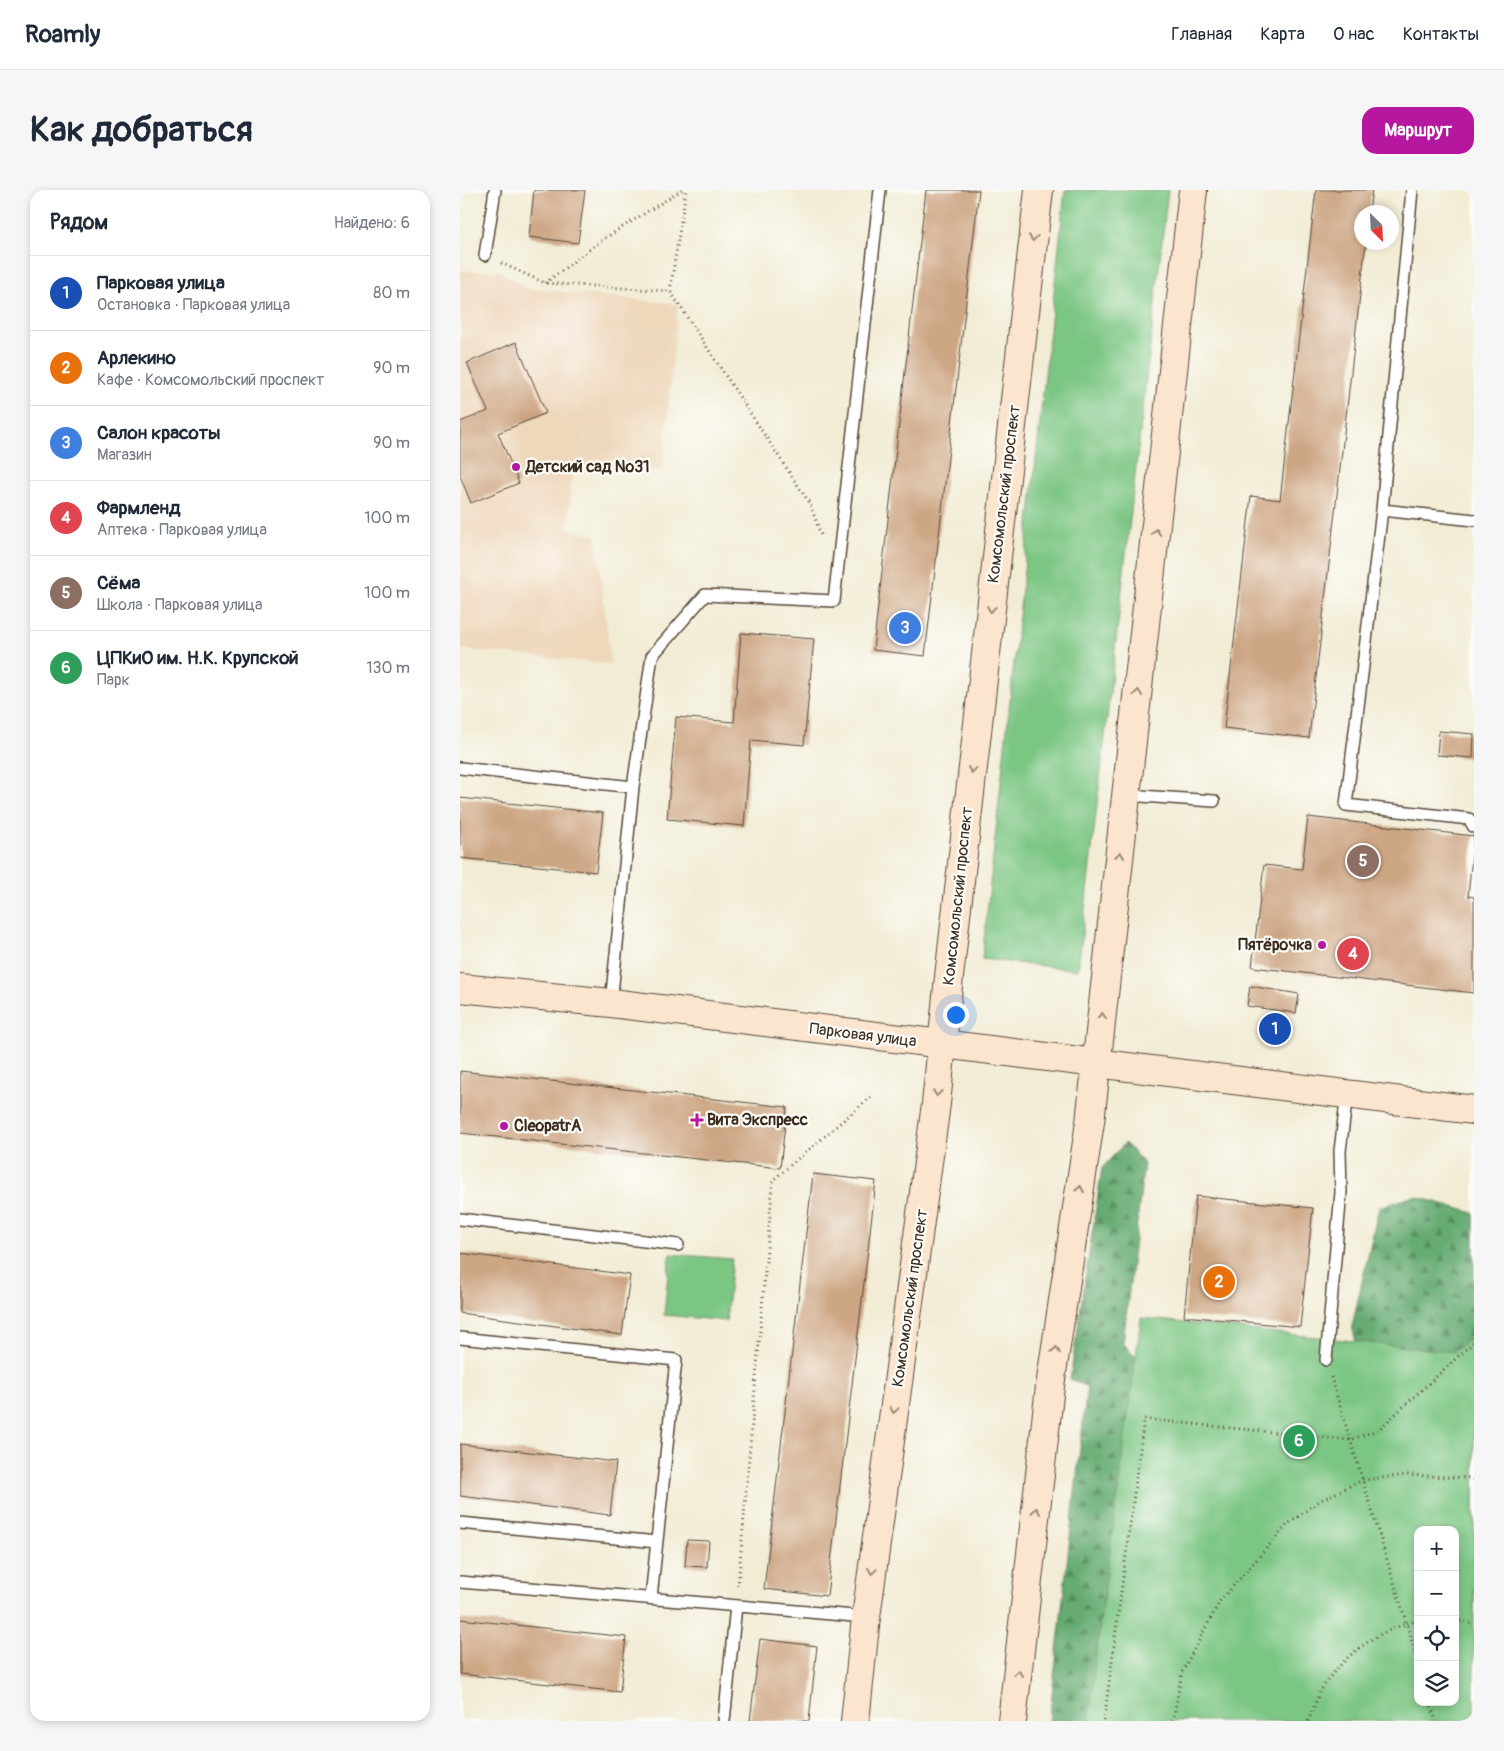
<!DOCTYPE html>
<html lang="ru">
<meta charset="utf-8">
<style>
body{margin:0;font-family:Pangolin,sans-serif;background:#f6f6f7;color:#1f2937}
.controls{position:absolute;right:15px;bottom:15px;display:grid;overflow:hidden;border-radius:10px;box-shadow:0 2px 8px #0003}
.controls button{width:45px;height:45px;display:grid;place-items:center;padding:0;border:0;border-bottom:1px solid #e0e1e3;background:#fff;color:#1f2937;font:25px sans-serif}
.compass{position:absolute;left:894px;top:15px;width:45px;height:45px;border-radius:50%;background:#fff;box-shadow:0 2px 8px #0003;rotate:156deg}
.you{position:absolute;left:495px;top:824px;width:18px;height:18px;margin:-12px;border:4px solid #fff;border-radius:50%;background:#1a73e8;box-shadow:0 0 0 8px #1a73e833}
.badge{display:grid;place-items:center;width:32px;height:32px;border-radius:50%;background:#b5179e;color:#fff;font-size:16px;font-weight:700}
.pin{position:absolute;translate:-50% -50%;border:2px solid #fff;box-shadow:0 1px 5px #0006}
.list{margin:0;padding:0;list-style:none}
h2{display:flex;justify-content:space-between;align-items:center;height:65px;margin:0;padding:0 20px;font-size:21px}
h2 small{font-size:16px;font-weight:400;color:#747a83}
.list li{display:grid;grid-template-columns:32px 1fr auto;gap:15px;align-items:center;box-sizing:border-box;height:75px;padding:0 20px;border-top:1px solid #e0e1e3}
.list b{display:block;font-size:19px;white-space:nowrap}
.list p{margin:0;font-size:16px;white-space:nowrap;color:#747a83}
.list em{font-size:16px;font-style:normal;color:#747a83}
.icon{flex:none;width:28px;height:28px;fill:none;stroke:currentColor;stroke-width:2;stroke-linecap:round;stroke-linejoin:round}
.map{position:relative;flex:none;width:1014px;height:1531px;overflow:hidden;border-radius:15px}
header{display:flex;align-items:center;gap:30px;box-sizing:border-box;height:70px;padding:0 25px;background:#fff;border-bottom:1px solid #e0e1e3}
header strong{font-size:24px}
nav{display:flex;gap:28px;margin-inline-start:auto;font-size:18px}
.intro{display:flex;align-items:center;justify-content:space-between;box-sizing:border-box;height:120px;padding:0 30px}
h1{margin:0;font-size:35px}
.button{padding:12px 22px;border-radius:15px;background:#b5179e;color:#fff;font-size:18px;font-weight:700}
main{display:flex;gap:30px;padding:0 30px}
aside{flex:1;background:#fff;border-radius:15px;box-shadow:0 2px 8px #0003}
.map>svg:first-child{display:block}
.built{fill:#eed7bb}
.forest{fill:url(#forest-firs);stroke:#506a48}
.park{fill:#7cc684;stroke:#5c7851;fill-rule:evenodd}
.building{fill:#cda684}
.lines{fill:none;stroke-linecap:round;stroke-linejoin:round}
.service-casing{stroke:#564739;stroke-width:14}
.secondary-casing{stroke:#564739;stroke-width:30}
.path{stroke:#564739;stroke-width:3;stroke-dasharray:1 4;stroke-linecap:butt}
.service{stroke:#fff;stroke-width:11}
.secondary{stroke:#fbe5cf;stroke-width:28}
.oneway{stroke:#9b8876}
.poi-dot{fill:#b5179e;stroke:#fdfcf7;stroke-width:2}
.labels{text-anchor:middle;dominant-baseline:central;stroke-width:4.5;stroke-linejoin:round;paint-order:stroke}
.poi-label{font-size:16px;font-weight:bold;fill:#3b2a1e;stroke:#fdfcf7;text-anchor:start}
.street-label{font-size:16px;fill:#3b2a1e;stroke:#fdfcf7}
</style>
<header>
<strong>Roamly</strong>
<nav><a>Главная</a><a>Карта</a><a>О нас</a><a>Контакты</a></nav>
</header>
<div class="intro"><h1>Как добраться</h1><a class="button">Маршрут</a></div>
<main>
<aside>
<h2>Рядом<small>Найдено: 6</small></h2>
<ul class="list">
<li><span class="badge" style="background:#1a4fb4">1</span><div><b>Парковая улица</b><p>Остановка · Парковая улица</p></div><em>80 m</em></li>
<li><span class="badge" style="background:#e8710a">2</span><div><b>Арлекино</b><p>Кафе · Комсомольский проспект</p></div><em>90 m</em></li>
<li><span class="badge" style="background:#3f7fe0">3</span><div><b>Салон красоты</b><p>Магазин</p></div><em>90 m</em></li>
<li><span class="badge" style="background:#e0444e">4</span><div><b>Фармленд</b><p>Аптека · Парковая улица</p></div><em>100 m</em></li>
<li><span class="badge" style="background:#8d6e63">5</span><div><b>Сёма</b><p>Школа · Парковая улица</p></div><em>100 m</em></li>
<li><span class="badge" style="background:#2e9e5b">6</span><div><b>ЦПКиО им. Н.К. Крупской</b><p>Парк</p></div><em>130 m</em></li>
</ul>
</aside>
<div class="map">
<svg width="1014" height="1531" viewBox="0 0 1014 1531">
<defs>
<pattern id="forest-firs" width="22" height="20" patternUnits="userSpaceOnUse" patternTransform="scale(1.25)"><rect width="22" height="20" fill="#65ab72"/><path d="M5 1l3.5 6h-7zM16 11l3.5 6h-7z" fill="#548b5d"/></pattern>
</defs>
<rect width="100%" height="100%" fill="#fdfcf7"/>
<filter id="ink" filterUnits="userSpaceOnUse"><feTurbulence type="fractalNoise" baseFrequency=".02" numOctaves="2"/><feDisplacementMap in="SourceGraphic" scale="10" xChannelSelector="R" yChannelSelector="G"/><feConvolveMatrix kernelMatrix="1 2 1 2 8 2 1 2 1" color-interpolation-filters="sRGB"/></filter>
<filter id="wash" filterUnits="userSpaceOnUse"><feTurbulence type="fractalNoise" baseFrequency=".0096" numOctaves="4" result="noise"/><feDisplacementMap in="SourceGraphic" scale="20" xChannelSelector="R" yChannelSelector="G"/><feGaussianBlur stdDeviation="1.12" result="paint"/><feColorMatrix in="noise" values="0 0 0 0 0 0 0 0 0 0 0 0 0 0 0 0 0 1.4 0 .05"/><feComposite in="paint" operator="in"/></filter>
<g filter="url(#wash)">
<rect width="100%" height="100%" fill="#f2ecd5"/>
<path class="built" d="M 0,81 L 39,81 L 65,98 L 218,114 L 203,281 L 113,273 L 108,338 L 136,346 L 151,474 L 0,459 Z"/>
<path class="forest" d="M 665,953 L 684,973 L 663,1153 L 690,1180 L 670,1531 L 589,1531 L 627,1197 L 610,1189 L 642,978 Z
M 955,1006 L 1014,1023 L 1014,1420 L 995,1482 L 995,1340 L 929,1285 L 892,1136 L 919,1017 Z"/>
<path class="park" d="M 605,0 L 708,0 L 618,780 L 522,769 Z
M 210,1064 L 272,1069 L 266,1131 L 204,1125 Z
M 681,1128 L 994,1162 L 1014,1145 L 1014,1142 L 1014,1531 L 629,1531 L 635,1472 ZM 958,1340 L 995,1340 L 995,1512 L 958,1512 Z"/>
<g id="blocks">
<path class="building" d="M 74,0 L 125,0 L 118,53 L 69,47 Z
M 466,0 L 519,0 L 465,466 L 413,460 Z
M 856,0 L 912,0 L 909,22 L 902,22 L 902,52 L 906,52 L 849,548 L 764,538 L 791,306 L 820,310 Z
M 56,152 L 86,223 L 38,243 L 59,293 L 11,313 L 0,286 L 0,232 L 28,221 L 7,173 Z
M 281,443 L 354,449 L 344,555 L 291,550 L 284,636 L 207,629 L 216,527 L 274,532 Z
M 979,541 L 1014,544 L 1013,568 L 977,565 Z
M 0,608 L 143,623 L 136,682 L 0,668 Z
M 848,627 L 1014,646 L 1008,706 L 1014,707 L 1014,803 L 792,777 L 804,675 L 842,679 Z
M 790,796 L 839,804 L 836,823 L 787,816 Z
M 0,881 L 327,917 L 320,978 L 0,943 Z
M 353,984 L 416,991 L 367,1406 L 304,1399 Z
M 736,1006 L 853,1018 L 840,1137 L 724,1126 Z
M 0,1063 L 170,1085 L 162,1145 L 0,1123 Z
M 0,1254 L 156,1272 L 150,1325 L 0,1306 Z
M 227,1350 L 249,1351 L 247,1377 L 225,1376 Z
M 0,1429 L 166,1447 L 160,1502 L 0,1484 Z
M 300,1449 L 357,1456 L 349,1531 L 290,1531 Z"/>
</g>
</g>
<g filter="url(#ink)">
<use href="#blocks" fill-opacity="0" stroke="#564739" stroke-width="1"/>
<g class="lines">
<defs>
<path id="service" d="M 952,0 L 922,320 L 886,615 L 1009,629 L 1014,637
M 25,65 L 35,0
M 922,320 L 1014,330
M 0,578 L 173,597 L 192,466 L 245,405 L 374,411 L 420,0
M 666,605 L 754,611
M 151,813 L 173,597
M 0,1029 L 218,1055
M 0,1148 L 216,1170 L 191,1408
M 866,1170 L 881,1002 L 880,961 L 887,904
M 0,1333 L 197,1352
M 0,1392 L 406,1427
M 264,1531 L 276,1416"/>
<path id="secondary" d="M 0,798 L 151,813 L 1014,920
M 395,1531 L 406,1427 L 476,914 L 489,787 L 579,0
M 552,1531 L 590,1196 L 630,932 L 733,0"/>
</defs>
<use href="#service" class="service-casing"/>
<use href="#secondary" class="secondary-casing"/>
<path class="path" d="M 41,73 L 85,93 L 210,101 L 350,314 L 361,345
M 85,93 L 145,48 L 222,0
M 210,101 L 226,0
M 871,1187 L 958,1471
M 278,1396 L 313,990 L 412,906
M 995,1430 L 1014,1434
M 970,1512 L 976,1531
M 644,1531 L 684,1229 L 890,1250 L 918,1240 L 1014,1152
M 713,1531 L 722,1482 L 760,1411 L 828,1334 L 861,1310 L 903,1290 L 947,1285 L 1008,1288 L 1014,1290
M 848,1531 C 852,1522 856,1511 860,1502 C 880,1467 918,1439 958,1431"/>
<use href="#service" class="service"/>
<use href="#secondary" class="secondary"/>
</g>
<defs><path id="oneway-chevron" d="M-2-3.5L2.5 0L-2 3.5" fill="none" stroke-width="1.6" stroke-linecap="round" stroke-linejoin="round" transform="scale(1.25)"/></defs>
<g class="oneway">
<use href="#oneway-chevron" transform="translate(573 48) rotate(97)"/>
<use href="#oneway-chevron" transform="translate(696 342) rotate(-84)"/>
<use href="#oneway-chevron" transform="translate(531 419) rotate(97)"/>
<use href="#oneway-chevron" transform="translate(678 503) rotate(-84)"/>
<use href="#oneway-chevron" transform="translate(512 580) rotate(97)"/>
<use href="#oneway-chevron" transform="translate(660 665) rotate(-84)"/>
<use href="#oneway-chevron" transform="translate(642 826) rotate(-83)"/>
<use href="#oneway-chevron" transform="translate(477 903) rotate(97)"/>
<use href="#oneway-chevron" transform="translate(620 999) rotate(-81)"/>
<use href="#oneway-chevron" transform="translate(596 1160) rotate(-81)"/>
<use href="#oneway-chevron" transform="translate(434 1220) rotate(98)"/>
<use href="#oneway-chevron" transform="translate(576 1321) rotate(-84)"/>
<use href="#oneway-chevron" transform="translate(412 1381) rotate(98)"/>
<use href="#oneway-chevron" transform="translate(558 1483) rotate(-84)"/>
</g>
</g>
<g class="poi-dot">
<circle cx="56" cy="277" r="5"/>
<circle cx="862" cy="755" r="5"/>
<path d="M234.5 922.5h5v5h5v5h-5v5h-5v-5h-5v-5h5z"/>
<circle cx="44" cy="936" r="5"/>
</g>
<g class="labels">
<g class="poi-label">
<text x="66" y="277">Детский сад №31</text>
<text x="852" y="755" text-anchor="end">Пятёрочка</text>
<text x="247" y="930">Вита Экспресс</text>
<text x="54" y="936">CleopatrA</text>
</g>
<g class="street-label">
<text transform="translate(544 304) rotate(-83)">Комсомольский проспект</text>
<text transform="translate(498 706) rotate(-84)">Комсомольский проспект</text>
<text transform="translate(403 845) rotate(7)">Парковая улица</text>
<text transform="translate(450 1108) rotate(-82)">Комсомольский проспект</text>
</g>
</g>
</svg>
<div class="controls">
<button>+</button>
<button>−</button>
<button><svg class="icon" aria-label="locate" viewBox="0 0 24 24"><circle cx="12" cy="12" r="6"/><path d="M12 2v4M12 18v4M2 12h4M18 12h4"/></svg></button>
<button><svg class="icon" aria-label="layers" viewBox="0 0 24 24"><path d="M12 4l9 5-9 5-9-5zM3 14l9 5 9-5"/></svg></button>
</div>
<svg class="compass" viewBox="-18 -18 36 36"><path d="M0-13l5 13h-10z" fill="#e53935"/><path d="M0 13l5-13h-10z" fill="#747a83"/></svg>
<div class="you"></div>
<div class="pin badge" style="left:815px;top:839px;background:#1a4fb4">1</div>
<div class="pin badge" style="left:759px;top:1092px;background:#e8710a">2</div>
<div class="pin badge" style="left:445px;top:438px;background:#3f7fe0">3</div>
<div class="pin badge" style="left:893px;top:764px;background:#e0444e">4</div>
<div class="pin badge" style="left:903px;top:671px;background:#8d6e63">5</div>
<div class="pin badge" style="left:839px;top:1251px;background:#2e9e5b">6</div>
</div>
</main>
